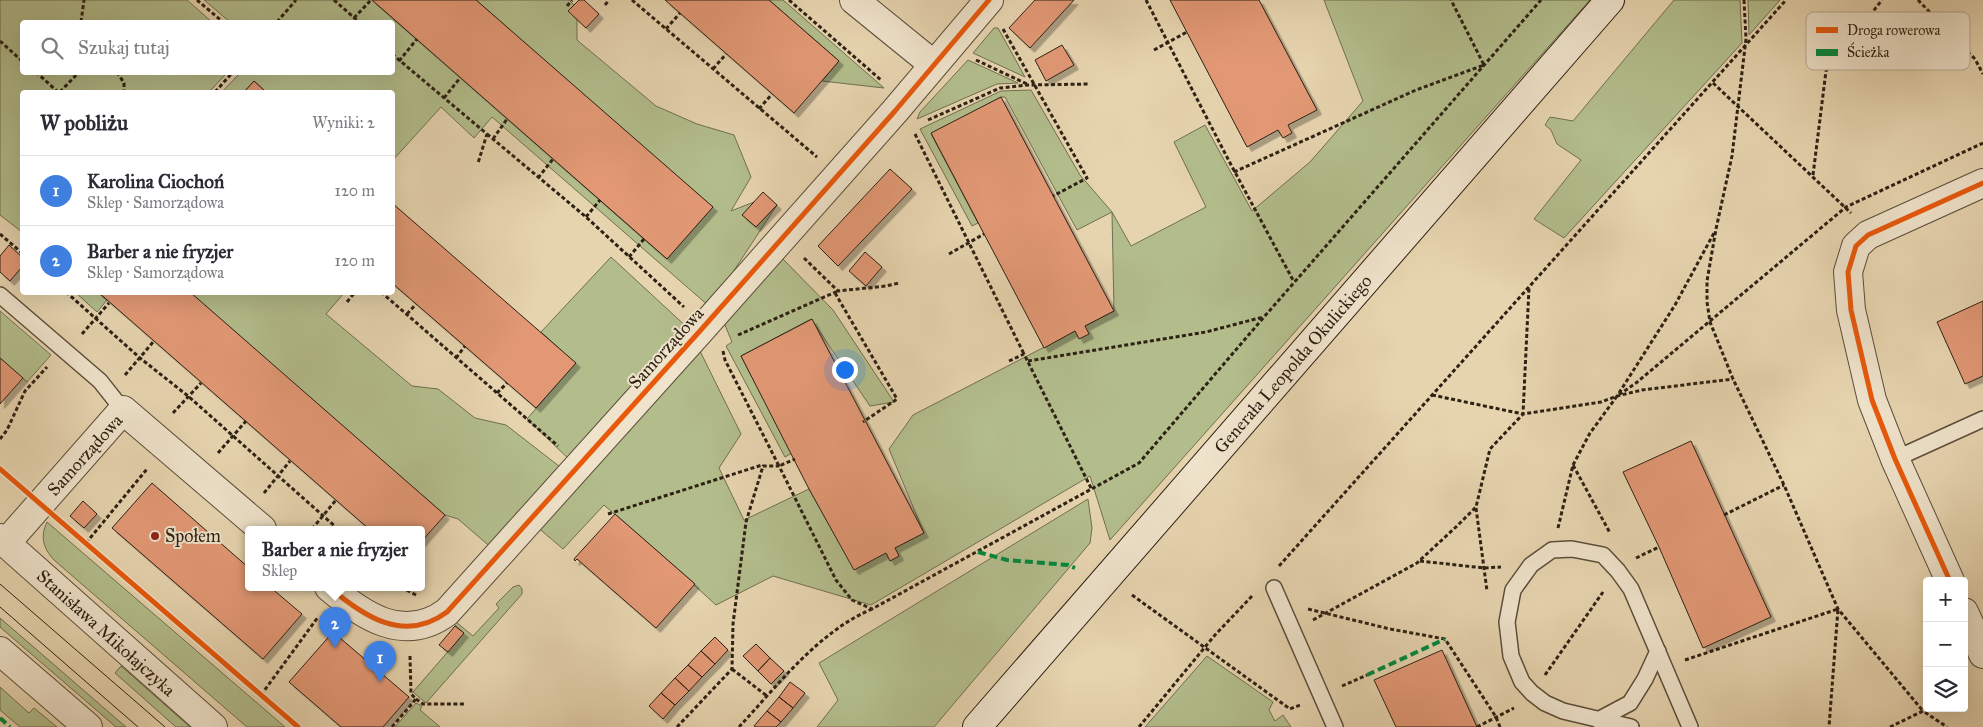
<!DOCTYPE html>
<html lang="pl">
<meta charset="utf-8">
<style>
body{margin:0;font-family:"IM FELL Great Primer",serif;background:#f7f7f7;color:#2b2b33}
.controls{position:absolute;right:15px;bottom:15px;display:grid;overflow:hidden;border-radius:5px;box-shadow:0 5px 20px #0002}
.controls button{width:45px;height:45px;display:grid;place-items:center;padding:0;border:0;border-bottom:1px solid #e1e1e2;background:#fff;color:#2b2b33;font:25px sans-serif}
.you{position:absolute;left:844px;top:369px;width:18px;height:18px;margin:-12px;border:4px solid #fff;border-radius:50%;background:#1a73e8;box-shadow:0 0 0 8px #1a73e833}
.badge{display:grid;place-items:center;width:32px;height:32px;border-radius:50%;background:#7c3aed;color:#fff;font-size:16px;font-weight:700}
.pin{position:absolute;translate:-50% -41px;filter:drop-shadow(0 1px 2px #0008)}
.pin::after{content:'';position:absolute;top:26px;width:18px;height:15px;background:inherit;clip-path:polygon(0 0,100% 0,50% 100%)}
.popup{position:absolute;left:245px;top:526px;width:180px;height:65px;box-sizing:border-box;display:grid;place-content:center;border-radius:5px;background:#fff;filter:drop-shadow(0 1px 4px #0005);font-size:16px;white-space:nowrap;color:#7c7c81}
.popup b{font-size:19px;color:#2b2b33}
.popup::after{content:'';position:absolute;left:50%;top:100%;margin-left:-10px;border:10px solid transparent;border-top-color:#fff}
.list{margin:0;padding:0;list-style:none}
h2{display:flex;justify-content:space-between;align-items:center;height:65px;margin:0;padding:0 20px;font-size:21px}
h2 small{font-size:16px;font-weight:400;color:#7c7c81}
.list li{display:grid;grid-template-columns:32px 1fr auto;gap:15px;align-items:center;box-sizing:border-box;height:70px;padding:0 20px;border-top:1px solid #e1e1e2}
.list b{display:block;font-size:19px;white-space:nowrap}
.list p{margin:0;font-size:16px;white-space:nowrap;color:#7c7c81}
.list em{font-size:16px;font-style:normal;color:#7c7c81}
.icon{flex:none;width:28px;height:28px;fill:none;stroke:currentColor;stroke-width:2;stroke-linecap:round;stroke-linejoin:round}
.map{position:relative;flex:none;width:1983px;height:727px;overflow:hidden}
.search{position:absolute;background:#fff;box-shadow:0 5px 20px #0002;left:20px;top:20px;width:375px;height:55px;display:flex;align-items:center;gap:12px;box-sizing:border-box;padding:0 18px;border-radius:5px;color:#7c7c81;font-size:19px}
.panel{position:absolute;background:#fff;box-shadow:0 5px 20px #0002;left:20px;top:90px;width:375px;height:205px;border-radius:5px}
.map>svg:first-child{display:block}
.green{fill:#b3bd8c;stroke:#706f50}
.building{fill:#e29875;stroke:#2d2113;filter:url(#shadow)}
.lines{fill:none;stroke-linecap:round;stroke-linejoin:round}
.service-casing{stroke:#5b4e3a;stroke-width:18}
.minor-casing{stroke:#5b4e3a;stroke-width:30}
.tertiary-casing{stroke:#5b4e3a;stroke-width:30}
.secondary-casing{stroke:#2d2113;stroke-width:30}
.path{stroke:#2d2113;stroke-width:3;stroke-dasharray:4 2.5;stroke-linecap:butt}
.service{stroke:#efe3cb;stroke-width:15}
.minor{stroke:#efe3cb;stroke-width:28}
.tertiary{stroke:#efe3cb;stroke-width:28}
.secondary{stroke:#efe3cb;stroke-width:28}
.tram{stroke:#2d2113;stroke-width:1}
.quiet{stroke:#00873e;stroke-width:4;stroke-dasharray:8 4;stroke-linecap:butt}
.cycleway-casing{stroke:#efe3cb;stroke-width:8}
.cycleway{stroke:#e8590c;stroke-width:5}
.poi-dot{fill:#8f2418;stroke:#efe3cb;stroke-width:2}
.labels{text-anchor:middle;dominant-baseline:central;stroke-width:4;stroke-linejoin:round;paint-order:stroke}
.street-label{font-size:18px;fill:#2d2113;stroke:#efe3cb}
.poi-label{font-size:18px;fill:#2d2113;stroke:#efe3cb;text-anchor:start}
.key{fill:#efe3cb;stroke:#b5a994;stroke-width:1}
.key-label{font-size:14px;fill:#2d2113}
</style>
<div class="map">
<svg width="1983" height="727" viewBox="0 0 1983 727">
<defs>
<filter id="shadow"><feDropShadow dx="4.5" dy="4.5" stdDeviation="0" flood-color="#0004"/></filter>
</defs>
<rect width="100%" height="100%" fill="#e6d4af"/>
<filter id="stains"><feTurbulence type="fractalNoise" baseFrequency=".004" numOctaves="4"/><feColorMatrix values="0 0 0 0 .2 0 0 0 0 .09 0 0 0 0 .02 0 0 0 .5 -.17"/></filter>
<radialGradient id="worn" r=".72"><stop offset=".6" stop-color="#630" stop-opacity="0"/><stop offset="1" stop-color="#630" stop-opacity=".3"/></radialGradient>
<path class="green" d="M 0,0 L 187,0 L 212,22 L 22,22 L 22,72 L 227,73 L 209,92 L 22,92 L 22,232 L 0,215 Z
M 204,0 L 372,0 L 667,259 L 712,207 L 476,0 L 569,0 L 577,8 L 577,40 L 656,106 L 697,124 L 734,135 L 751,177 L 731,211 L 754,202 L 743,215 L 756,227 L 777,205 L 710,307 L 492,117 L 474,138 L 441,107 L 393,160 L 392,92 L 266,92 L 254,81 L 244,92 L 222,92 L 240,73 L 392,72 L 392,22 L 230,22 Z
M 769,0 L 783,0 L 884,88 L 822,81 L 839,61 Z
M 1324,0 L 1590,0 L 1110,540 L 1090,476 L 871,605 L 773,576 L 716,605 L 694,585 L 695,584 L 604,505 L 563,549 L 535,525 L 697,345 L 741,434 L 719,468 L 744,520 L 809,489 L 854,569 L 886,553 L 890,561 L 899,556 L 895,548 L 924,533 L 889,449 L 913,415 L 1114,311 L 1112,212 L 1077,230 L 1005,97 L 1001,97 L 931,134 L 978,223 L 972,226 L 920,129 L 1001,91 L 1031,90 L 1080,175 L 1112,212 L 1131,246 L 1206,207 L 1174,142 L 1205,125 L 1252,211 L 1310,162 L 1363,101 Z
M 1674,0 L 1740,0 L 1742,43 L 1564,238 L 1534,219 L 1581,160 L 1557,144 L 1551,130 L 1545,125 L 1550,117 L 1573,121 Z
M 1748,0 L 1780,0 L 1749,35 Z
M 994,28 L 998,28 L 1025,77 L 973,53 Z
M 968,60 L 1018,83 L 997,84 L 917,119 L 920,112 Z
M 611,257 L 690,330 L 572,462 L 527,419 L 575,363 L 541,332 Z
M 781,257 L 833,310 L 894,402 L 870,406 L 811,319 L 741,356 L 792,453 L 785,457 L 726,346 L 732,342 L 722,318 Z
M 76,293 L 98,293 L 107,300 L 97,312 Z
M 190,293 L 344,293 L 326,314 L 412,386 L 438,389 L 475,418 L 506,425 L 564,470 L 494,550 L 458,519 L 445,515 Z
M 0,311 L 51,355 L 27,382 L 0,358 Z
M 1088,499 L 1092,528 L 1090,543 L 934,727 L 817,727 L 838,700 L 819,663 Z
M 47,522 L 285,727 L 247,727 L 54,560 C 43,548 40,537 47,522 Z
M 519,585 L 522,589 L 522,594 L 426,703 L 413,692 L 464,633 L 454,624 L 456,622 L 473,636 L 499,608 L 496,604 L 513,587 Z
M 0,618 L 126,727 L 116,727 L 0,627 Z
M 1207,656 L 1273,702 L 1269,710 L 1275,721 L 1283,715 L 1291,727 L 1145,727 Z
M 121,666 L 190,727 L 176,727 L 115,673 Z
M 0,687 L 29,713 L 34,708 L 57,727 L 20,727 L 0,710 Z
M 416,703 L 422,706 L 420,710 L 440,727 L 395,727 Z"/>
<path class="building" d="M 372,0 L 476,0 L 713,207 L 667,259 Z
M 579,0 L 584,0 L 599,14 L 586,28 L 568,11 Z
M 665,0 L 769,0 L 839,61 L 794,113 Z
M 1035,0 L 1074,0 L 1030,48 L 1009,28 Z
M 1170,0 L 1259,0 L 1317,110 L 1288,125 L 1292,133 L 1283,138 L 1278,130 L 1247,147 Z
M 1062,45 L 1074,65 L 1046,81 L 1035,60 Z
M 254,81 L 266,92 L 244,92 Z
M 1001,97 L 1114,311 L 1085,326 L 1089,334 L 1079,339 L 1075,331 L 1044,348 L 931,133 Z
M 890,169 L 912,189 L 838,266 L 818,246 Z
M 763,192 L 777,205 L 756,227 L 742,215 Z
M 392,203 L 576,363 L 536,408 L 392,283 Z
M 9,245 L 22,257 L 22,267 L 10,281 L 0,272 L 0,256 Z
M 865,252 L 882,267 L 866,286 L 849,271 Z
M 98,292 L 190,292 L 445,515 L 421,542 L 421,529 L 369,529 Z
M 1983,301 L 1983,376 L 1965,384 L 1937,322 Z
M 812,319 L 924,533 L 895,548 L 899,556 L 890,561 L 886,553 L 854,570 L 809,489 L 741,356 Z
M 0,358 L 23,378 L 0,404 Z
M 1691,441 L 1771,617 L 1703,648 L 1659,547 L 1623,472 Z
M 152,483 L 249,568 L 249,587 L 270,587 L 302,614 L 263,659 L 112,528 Z
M 83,501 L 97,514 L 84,528 L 70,516 Z
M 615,514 L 695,584 L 656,628 L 577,559 L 575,561 L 574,559 Z
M 455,626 L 464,633 L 448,652 L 439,645 Z
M 333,632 L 409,697 L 383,727 L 341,727 L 289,682 Z
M 715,637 L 728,650 L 715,664 L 701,651 Z
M 756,644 L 770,658 L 758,671 L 743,656 Z
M 1442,650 L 1477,727 L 1396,727 L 1374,680 Z
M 701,651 L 715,664 L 702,677 L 688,665 Z
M 770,658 L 784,671 L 771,684 L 758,671 Z
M 688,665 L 702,677 L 689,691 L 675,678 Z
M 675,678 L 689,691 L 675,705 L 661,693 Z
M 790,682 L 805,693 L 793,708 L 779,697 Z
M 661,693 L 675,705 L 663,719 L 649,706 Z
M 779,697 L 793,708 L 781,722 L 767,711 Z
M 767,711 L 781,722 L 776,727 L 756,727 L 754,726 Z"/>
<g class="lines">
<defs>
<path id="service" d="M 0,295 L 100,381 L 123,410
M 1895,459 L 1983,419
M 1274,588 L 1335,727
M 1598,720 L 1630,703 L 1645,679 L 1658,651
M 1631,727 L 1563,711 L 1545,703 L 1532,693 L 1522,682 L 1511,656 L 1507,622 L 1513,590 L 1531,565 L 1552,550 L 1572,549 L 1603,555 L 1618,571 L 1631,589 L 1690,727"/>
<path id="minor" d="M 854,0 L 934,65
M 6,543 L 123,410 L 262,529
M 1950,581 L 1895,459 L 1872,400 L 1851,310 L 1848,272 L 1856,246 L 1868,235 L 1983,183
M 329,587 C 363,616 404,644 447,612 L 699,332 L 895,111 L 989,0
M 1964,612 L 1983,654"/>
<path id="tertiary" d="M 0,538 L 213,727
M 0,651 L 88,727"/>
<path id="secondary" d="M 977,727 L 1610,0"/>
</defs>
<use href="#service" class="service-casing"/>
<use href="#minor" class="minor-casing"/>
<use href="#tertiary" class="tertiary-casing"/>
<use href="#secondary" class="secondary-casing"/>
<path class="path" d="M 197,0 L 223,22
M 334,0 L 359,22
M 632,0 L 817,157
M 789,0 L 881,80
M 1146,0 L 1229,161 L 1294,282
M 1744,0 L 1746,39 L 1732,156 L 1716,229 L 1707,281 L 1707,302 L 1710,322 L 1733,379 L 1784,485 L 1838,609 L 1923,711
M 1918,0 L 1975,59 L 1983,74
M 605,5 L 609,0
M 567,6 L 572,0
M 354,18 L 371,0
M 81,22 L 84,0
M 277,22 L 296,0
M 666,29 L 680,13
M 1003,29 L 1087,178 L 1053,196
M 0,41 L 22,61
M 1154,50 L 1187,32
M 392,54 L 487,134 L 478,163
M 976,60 L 1027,84
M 399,61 L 417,39
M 713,69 L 726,54
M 36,72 L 58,92
M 117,72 L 124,83 L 124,92
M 1713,83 L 1851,213
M 60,92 L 79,72
M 215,92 L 233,72
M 444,98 L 460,78
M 759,109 L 772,94
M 928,120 L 1000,88 L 1028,85 L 1090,84
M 487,134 L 586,217 L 684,307
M 915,134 L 1024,354
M 493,139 L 507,119
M 1234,172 L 1416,90 L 1484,65 L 1451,0
M 1813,175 L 1826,71 L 1882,0
M 538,178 L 553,159
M 586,217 L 600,200
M 0,234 L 22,253
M 949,254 L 984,234
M 629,257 L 644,239
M 804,258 L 838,291 L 886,286 L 899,283
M 66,292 L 140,358 L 188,396 L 338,529
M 381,292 L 558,446
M 835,293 L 897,399 L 863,422
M 347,302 L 355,292
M 407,314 L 416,304
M 82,334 L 109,303
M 738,335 L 838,291
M 723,351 L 725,360 L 779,466 L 795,459
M 456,358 L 465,346
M 1009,361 L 1024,354 L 1092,490
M 1028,361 L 1206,332 L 1263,317
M 125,375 L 154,341
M 497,393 L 507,383
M 1619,393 L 1675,305 L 1714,233
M 1432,395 L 1523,414 L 1529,288
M 173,413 L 201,383
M 0,439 L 7,430 L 25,391 L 47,367
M 218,453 L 246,421
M 1573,465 L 1590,433 L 1617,396 L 1636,383 L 1846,207 L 1983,143
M 264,493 L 290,461
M 1476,508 L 1487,591
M 608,514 L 762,465
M 1724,515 L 1784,485
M 1558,528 L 1573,465 L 1610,533
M 312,529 L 336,500
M 86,543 L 147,469
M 1636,558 L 1659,547
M 1420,561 L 1484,568 L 1501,567
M 1279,566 L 1786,0
M 401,587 L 416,595
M 1132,595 L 1290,709 L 1300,705
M 1308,609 L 1390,629 L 1445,639 L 1496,717 L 1500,727
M 1313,620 L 1417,563 L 1457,526 L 1476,507 L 1490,449 L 1523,414 L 1601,402 L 1617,396 L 1642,390 L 1733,379
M 1685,660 L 1838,609 L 1829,727
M 732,669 L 767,696
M 1545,675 L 1603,592
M 1342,686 L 1367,675
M 261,695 L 318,617
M 416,699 L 423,704 L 465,704
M 392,727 L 416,699 L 411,694 L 410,656
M 677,727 L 732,669 L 733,624 L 746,522 L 763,466 L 779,466 L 836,580 L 852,600 L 872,609 L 1139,463 L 1264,317 L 1541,0
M 739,727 C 778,685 818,632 872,609
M 1139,727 L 1215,635 L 1253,595
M 1477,727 L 1514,708
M 1890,727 L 1923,711 L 1947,727"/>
<use href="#service" class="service"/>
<use href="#minor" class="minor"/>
<use href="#tertiary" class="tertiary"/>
<use href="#secondary" class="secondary"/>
<path class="tram" d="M 0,584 L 165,727
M 0,607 L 138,727"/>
<path class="quiet" d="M 978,552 L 1007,560 L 1068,565 L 1075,568
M 1367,675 L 1445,639
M 0,718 L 10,727"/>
<defs>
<path id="cycleway" d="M 0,469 L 298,727
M 1950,581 L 1895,459 L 1872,400 L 1851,310 L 1848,272 L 1856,246 L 1868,235 L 1983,183
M 329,587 C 363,616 404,644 447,612 L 699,332 L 895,111 L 989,0"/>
</defs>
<use href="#cycleway" class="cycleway-casing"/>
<use href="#cycleway" class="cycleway"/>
</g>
<circle class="poi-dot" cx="155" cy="536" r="5"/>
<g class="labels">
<g class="street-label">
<text transform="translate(666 348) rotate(-48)">Samorządowa</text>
<text transform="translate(1293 364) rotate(-49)">Generała Leopolda Okulickiego</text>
<text transform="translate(85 455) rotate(-48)">Samorządowa</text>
<text transform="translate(106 633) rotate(42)">Stanisława Mikołajczyka</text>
</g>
<g class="poi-label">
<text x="165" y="536">Społem</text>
</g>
</g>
<rect x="1806" y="12" width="164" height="58" rx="8" class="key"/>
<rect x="1816" y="27" width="22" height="6" fill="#e8590c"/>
<rect x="1816" y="49" width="22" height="7" fill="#00873e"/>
<g class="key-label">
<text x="1847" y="35">Droga rowerowa</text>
<text x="1847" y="57">Ścieżka</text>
</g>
<rect width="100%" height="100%" filter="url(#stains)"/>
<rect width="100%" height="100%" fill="url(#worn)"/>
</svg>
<div class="controls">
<button>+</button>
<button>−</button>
<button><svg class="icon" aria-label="layers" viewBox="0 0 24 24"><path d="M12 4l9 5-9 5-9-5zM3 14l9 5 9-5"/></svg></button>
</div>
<div class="you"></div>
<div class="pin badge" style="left:380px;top:682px;background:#3f7fe0">1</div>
<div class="pin badge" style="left:335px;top:648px;background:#3f7fe0">2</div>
<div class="popup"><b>Barber a nie fryzjer</b>Sklep</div>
<div class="search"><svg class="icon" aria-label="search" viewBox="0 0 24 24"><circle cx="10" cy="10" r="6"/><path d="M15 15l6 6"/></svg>Szukaj tutaj</div>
<section class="panel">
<h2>W pobliżu<small>Wyniki: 2</small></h2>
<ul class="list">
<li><span class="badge" style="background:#3f7fe0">1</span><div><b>Karolina Ciochoń</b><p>Sklep · Samorządowa</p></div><em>120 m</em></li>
<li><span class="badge" style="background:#3f7fe0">2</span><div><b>Barber a nie fryzjer</b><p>Sklep · Samorządowa</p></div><em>120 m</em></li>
</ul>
</section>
</div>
